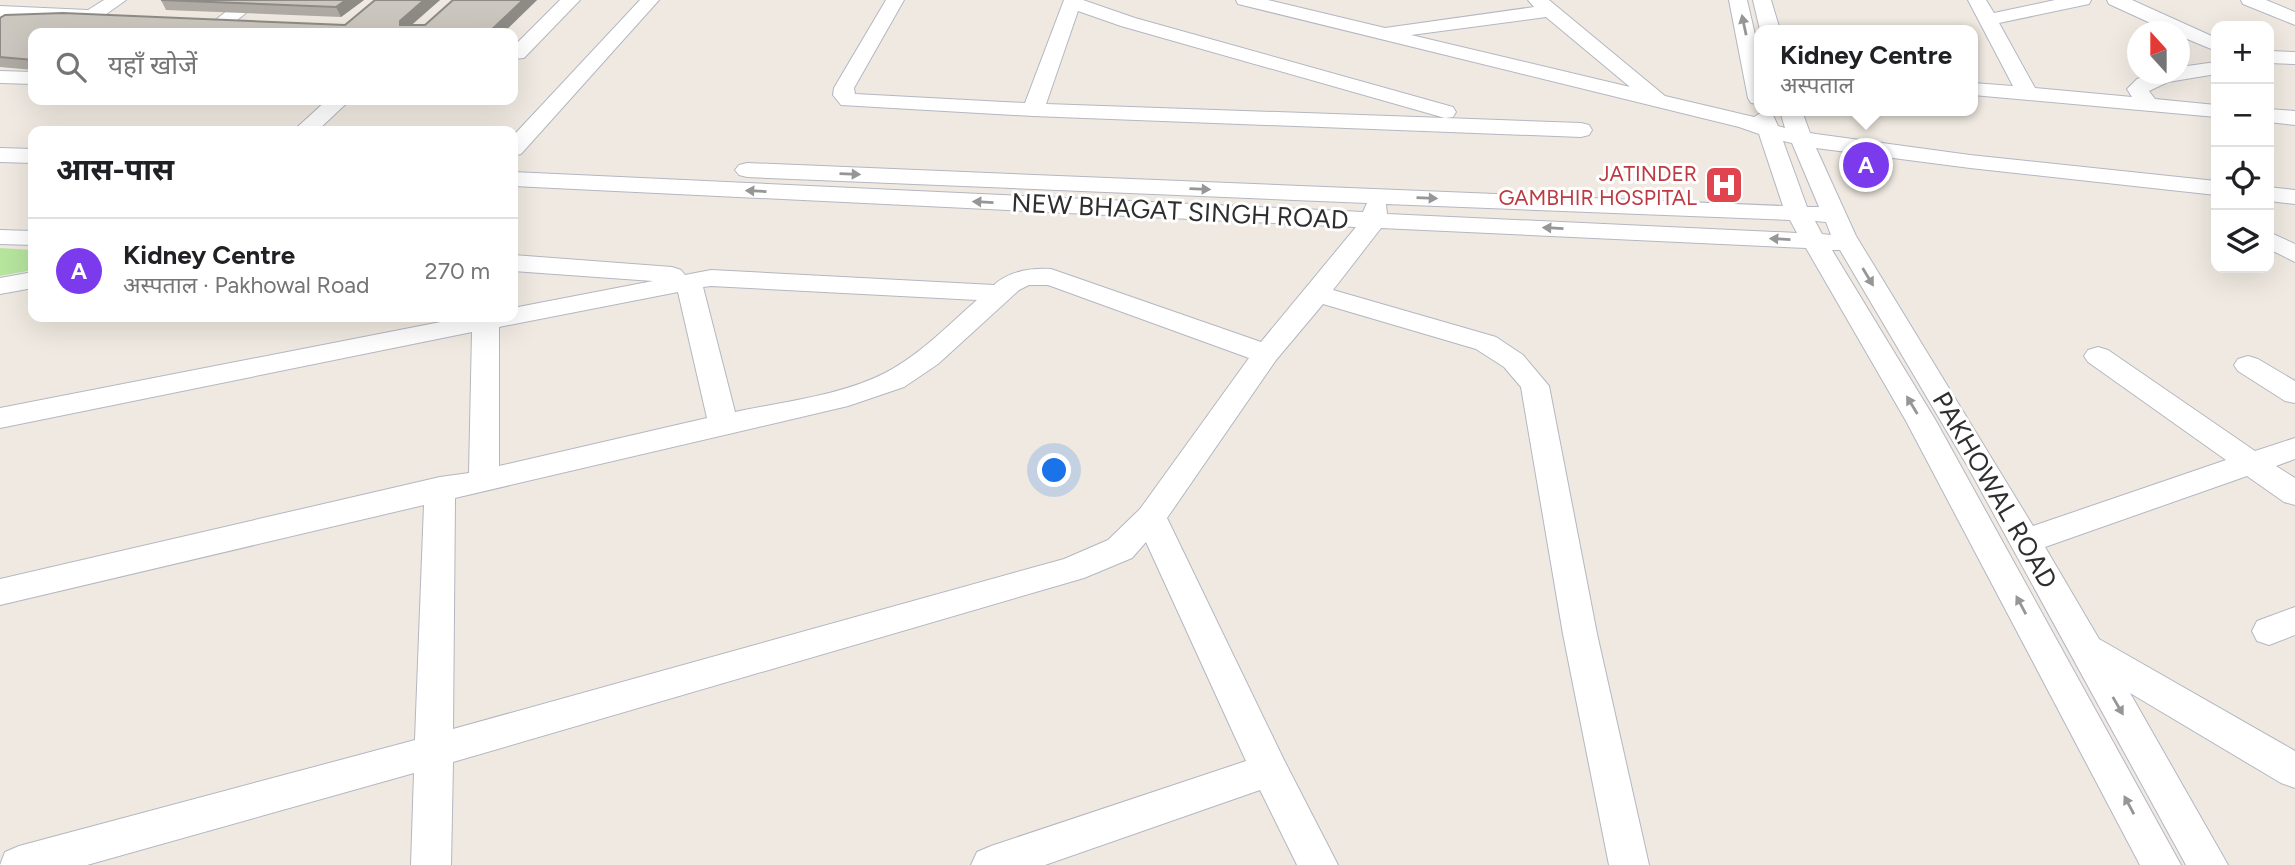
<!DOCTYPE html>
<html lang="hi">
<meta charset="utf-8">
<style>
body{margin:0;font-family:Figtree,"Noto Sans Devanagari",sans-serif;background:#f2f2f2;color:#202124}
.controls{position:absolute;right:21px;top:21px;display:grid;overflow:hidden;border-radius:14px;box-shadow:0 7px 28px #0002}
.controls button{width:63px;height:63px;display:grid;place-items:center;padding:0;border:0;border-bottom:2px solid #e0e0e0;background:#fff;color:#202124;font:35px sans-serif}
.compass{position:absolute;left:2127px;top:21px;width:63px;height:63px;border-radius:50%;background:#fff;box-shadow:0 7px 28px #0002;rotate:339deg}
.you{position:absolute;left:1055px;top:471px;width:24px;height:24px;margin:-18px;border:5px solid #fff;border-radius:50%;background:#1a73e8;box-shadow:0 0 0 10px #1a73e833}
.badge{display:grid;place-items:center;width:46px;height:46px;border-radius:50%;background:#7c3aed;color:#fff;font-size:23px;font-weight:700}
.pin{position:absolute;translate:-50% -50%;border:4px solid #fff;box-shadow:0 2px 7px #0006}
.popup{position:absolute;left:1754px;top:25px;width:224px;height:91px;box-sizing:border-box;display:grid;place-content:center;border-radius:14px;background:#fff;filter:drop-shadow(0 2px 5px #0005);font-size:23px;white-space:nowrap;color:#757577}
.popup b{font-size:26px;color:#202124}
.popup::after{content:'';position:absolute;left:50%;top:100%;margin-left:-14px;border:14px solid transparent;border-top-color:#fff}
.list{margin:0;padding:0;list-style:none}
h2{display:flex;justify-content:space-between;align-items:center;height:91px;margin:0;padding:0 28px;font-size:30px}
h2 small{font-size:23px;font-weight:400;color:#757577}
.list li{display:grid;grid-template-columns:46px 1fr auto;gap:21px;align-items:center;box-sizing:border-box;height:105px;padding:0 28px;border-top:2px solid #e0e0e0}
.list b{display:block;font-size:26px;white-space:nowrap}
.list p{margin:0;font-size:23px;white-space:nowrap;color:#757577}
.list em{font-size:23px;font-style:normal;color:#757577}
.icon{flex:none;width:38px;height:38px;fill:none;stroke:currentColor;stroke-width:2;stroke-linecap:round;stroke-linejoin:round}
.map{position:relative;flex:none;width:2295px;height:865px;overflow:hidden}
.search{position:absolute;background:#fff;box-shadow:0 7px 28px #0002;left:28px;top:28px;width:490px;height:77px;display:flex;align-items:center;gap:18px;box-sizing:border-box;padding:0 24px;border-radius:14px;color:#757577;font-size:26px}
.panel{position:absolute;background:#fff;box-shadow:0 7px 28px #0002;left:28px;top:126px;width:490px;height:196px;border-radius:14px}
.map>svg:first-child{display:block}
.green{fill:#b6e59e}
.lines{fill:none;stroke-linecap:round;stroke-linejoin:round}
.minor-casing{stroke:#b4b7c1;stroke-width:2}
.minor{fill:#fff;fill-rule:evenodd}
.wall{fill:#afaba4}
.shaded-wall{fill:#8e8b86}
.building{fill:#cbc7bf;stroke:#8e8b86;stroke-width:2}
.oneway{fill:#969696}
.labels{text-anchor:middle;dominant-baseline:central;stroke-width:6;stroke-linejoin:round;paint-order:stroke}
.far-health-label{font-size:21px;fill:#be3a42;stroke:#fff;text-anchor:end}
.street-label{font-size:26px;fill:#2e2e2e;stroke:#fff}
</style>
<div class="map">
<svg width="2295" height="865" viewBox="0 0 2295 865">
<rect width="100%" height="100%" fill="#efe9e1"/>
<path class="green" d="M 0,248 L 33,250 L 33,270 L 0,276 Z"/>
<g class="lines">
<defs>
<path id="minor" d="M 104,0 L 126,0 L 98,20 L 91,22 L 0,18 L 0,6 L 88,10 Z
M 241,0 L 262,0 L 231,25 L 217,25 L 214,21 Z
M 560,0 L 580,0 L 524,58 L 513,59 L 513,47 Z
M 640,0 L 659,0 L 521,154 L 513,156 L 513,136 Z
M 886,0 L 904,0 L 854,88 L 855,94 L 1025,103 L 1064,0 L 1083,0 L 1135,18 L 1453,107 L 1456,112 L 1453,117 L 1445,118 L 1581,123 L 1589,125 L 1592,130 L 1589,135 L 1581,137 L 1033,116 L 841,105 L 833,95 L 834,88 ZM 1078,11 L 1121,26 L 1445,118 L 1046,104 Z
M 1236,0 L 1268,0 L 1385,28 L 1534,7 L 1528,0 L 1549,0 L 1665,96 L 1754,117 L 1764,111 L 1772,113 L 1778,126 L 1785,128 L 1780,111 L 1802,111 L 1810,133 L 1816,134 L 1970,155 L 2216,181 L 2216,195 L 1970,168 L 1816,148 L 1856,236 L 2033,526 L 2226,460 L 2088,362 L 2084,356 L 2088,350 L 2098,347 L 2108,350 L 2255,451 L 2295,438 L 2295,459 L 2276,466 L 2295,478 L 2295,505 L 2284,502 L 2247,476 L 2045,547 L 2099,639 L 2295,751 L 2295,788 L 2281,783 L 2130,693 L 2228,865 L 2186,865 L 1968,467 L 1840,250 L 1832,250 L 1936,421 L 2181,865 L 2140,865 L 1906,421 L 1806,248 L 1381,228 L 1333,290 L 1496,337 L 1523,355 L 1549,386 L 1597,634 L 1649,865 L 1609,865 L 1563,634 L 1521,387 L 1504,367 L 1476,349 L 1323,304 L 1276,360 L 1167,518 L 1283,758 L 1338,865 L 1297,865 L 1260,790 L 1045,865 L 971,865 L 977,852 L 991,846 L 1246,761 L 1146,542 L 1132,558 L 1084,578 L 453,762 L 451,865 L 411,865 L 414,773 L 87,865 L 0,865 L 5,852 L 19,846 L 415,740 L 424,505 L 0,605 L 0,579 L 440,477 L 469,473 L 472,332 L 0,428 L 0,408 L 466,317 L 513,317 L 513,308 L 653,281 L 513,271 L 513,255 L 672,267 L 681,270 L 685,275 L 711,270 L 994,285 C 1009,271 1031,268 1051,269 L 1261,342 L 1356,227 L 513,186 L 513,172 L 1363,212 L 1367,203 L 747,177 L 739,175 L 735,170 L 739,165 L 747,163 L 1783,206 L 1759,134 L 1739,127 L 1238,4 ZM 1546,17 L 1630,87 L 1411,35 ZM 1783,141 L 1792,143 L 1819,207 L 1807,207 ZM 1386,204 L 1790,220 L 1797,233 L 1387,214 ZM 1815,221 L 1826,222 L 1831,235 L 1822,234 ZM 1029,285 L 1048,285 L 1249,358 L 1140,509 L 1108,540 L 1064,559 L 453,729 L 455,498 L 848,406 L 904,387 L 938,364 L 1019,290 ZM 711,286 L 977,300 C 948,325 920,355 885,373 C 843,395 782,402 735,412 L 703,287 ZM 678,292 L 707,418 L 499,466 L 499,327 Z
M 1729,0 L 1747,0 L 1759,52 L 1759,104 L 1751,103 L 1748,98 Z
M 1753,0 L 1771,0 L 1780,30 L 1760,30 Z
M 1968,0 L 1986,0 L 1994,13 L 2055,0 L 2091,0 L 2089,4 L 1999,23 L 2035,88 L 2132,97 L 2127,89 L 2137,79 L 2152,74 L 2180,74 L 2180,67 L 2216,62 L 2216,74 L 2168,82 L 2149,91 L 2155,99 L 2216,105 L 2216,117 L 1973,95 L 1973,83 L 2013,86 Z
M 2107,0 L 2132,0 L 2216,38 L 2216,51 L 2180,36 L 2180,32 L 2170,32 L 2109,4 Z
M 2241,0 L 2266,0 L 2295,12 L 2295,25 L 2243,4 Z
M 2269,51 L 2295,52 L 2295,64 L 2269,63 Z
M 0,71 L 33,72 L 33,84 L 0,83 Z
M 327,100 L 350,100 L 317,131 L 293,131 Z
M 2269,109 L 2295,111 L 2295,125 L 2269,122 Z
M 0,148 L 33,149 L 33,163 L 0,162 Z
M 2269,187 L 2295,190 L 2295,204 L 2269,201 Z
M 0,230 L 33,231 L 33,245 L 0,244 Z
M 2269,232 L 2295,244 L 2295,262 L 2269,249 Z
M 33,272 L 33,288 L 0,294 L 0,278 Z
M 2248,356 L 2258,359 L 2295,381 L 2295,403 L 2285,401 L 2238,371 L 2234,365 L 2238,359 Z
M 2295,607 L 2295,635 L 2269,645 L 2257,641 L 2252,631 L 2257,621 Z"/>
</defs>
<use href="#minor" class="minor-casing"/>
<use href="#minor" class="minor"/>
</g>
<path class="wall" d="M 161,0 L 364,0 L 341,17 L 166,10 Z
M 375,0 L 440,0 L 412,25 L 425,25 L 453,0 L 537,0 L 503,33 L 33,33 L 33,70 L 0,67 L 0,18 L 345,25 Z"/>
<path class="shaded-wall" d="M 346,0 L 364,0 L 341,17 L 336,7 Z
M 424,0 L 440,0 L 404,31 L 400,25 L 400,21 Z
M 523,0 L 537,0 L 503,33 L 488,33 Z"/>
<path class="building" d="M 161,0 L 346,0 L 336,7 Z
M 375,0 L 424,0 L 400,21 L 400,25 L 425,25 L 453,0 L 523,0 L 488,33 L 33,33 L 33,60 L 0,57 L 0,18 L 5,15 L 63,13 L 345,25 Z"/>
<defs><path id="oneway-solid" d="M-6-.8H1V-3.2L6.5 0L1 3.2V.8H-6Z" transform="scale(1.75)"/></defs>
<g class="oneway">
<use href="#oneway-solid" transform="translate(1744 25) rotate(-102)"/>
<use href="#oneway-solid" transform="translate(850 174) rotate(2)"/>
<use href="#oneway-solid" transform="translate(1200 189) rotate(2)"/>
<use href="#oneway-solid" transform="translate(756 191) rotate(-177)"/>
<use href="#oneway-solid" transform="translate(1427 198) rotate(2)"/>
<use href="#oneway-solid" transform="translate(983 202) rotate(-177)"/>
<use href="#oneway-solid" transform="translate(1553 228) rotate(-177)"/>
<use href="#oneway-solid" transform="translate(1780 239) rotate(-177)"/>
<use href="#oneway-solid" transform="translate(1868 277) rotate(59)"/>
<use href="#oneway-solid" transform="translate(1912 405) rotate(-121)"/>
<use href="#oneway-solid" transform="translate(2021 605) rotate(-118)"/>
<use href="#oneway-solid" transform="translate(2118 706) rotate(60)"/>
<use href="#oneway-solid" transform="translate(2129 805) rotate(-118)"/>
</g>
<defs>
<symbol id="hospital-square" viewBox="-11 -11 22 22"><rect x="-9" y="-9" width="18" height="18" rx="4" fill="#e0444e" stroke="#fff"/><path d="M-5-5h3v3.5h4V-5h3V5h-3V1.5h-4V5h-3Z" fill="#fff"/></symbol>
</defs>
<g fill-rule="evenodd">
<use href="#hospital-square" x="1702" y="163" width="44" height="44"/>
</g>
<g class="labels">
<g class="far-health-label">
<text x="1697" y="173">JATINDER<tspan x="1697" dy="24">GAMBHIR HOSPITAL</tspan></text>
</g>
<g class="street-label">
<text transform="translate(1180 211) rotate(3)">NEW BHAGAT SINGH ROAD</text>
<text transform="translate(1995 490) rotate(60)">PAKHOWAL ROAD</text>
</g>
</g>
</svg>
<div class="controls">
<button>+</button>
<button>−</button>
<button><svg class="icon" aria-label="locate" viewBox="0 0 24 24"><circle cx="12" cy="12" r="6"/><path d="M12 2v4M12 18v4M2 12h4M18 12h4"/></svg></button>
<button><svg class="icon" aria-label="layers" viewBox="0 0 24 24"><path d="M12 4l9 5-9 5-9-5zM3 14l9 5 9-5"/></svg></button>
</div>
<svg class="compass" viewBox="-18 -18 36 36"><path d="M0-13l5 13h-10z" fill="#e53935"/><path d="M0 13l5-13h-10z" fill="#757577"/></svg>
<div class="you"></div>
<div class="pin badge" style="left:1866px;top:165px">A</div>
<div class="popup"><b>Kidney Centre</b>अस्पताल</div>
<div class="search"><svg class="icon" aria-label="search" viewBox="0 0 24 24"><circle cx="10" cy="10" r="6"/><path d="M15 15l6 6"/></svg>यहाँ खोजें</div>
<section class="panel">
<h2>आस-पास<small></small></h2>
<ul class="list">
<li><span class="badge">A</span><div><b>Kidney Centre</b><p>अस्पताल · Pakhowal Road</p></div><em>270 m</em></li>
</ul>
</section>
</div>
